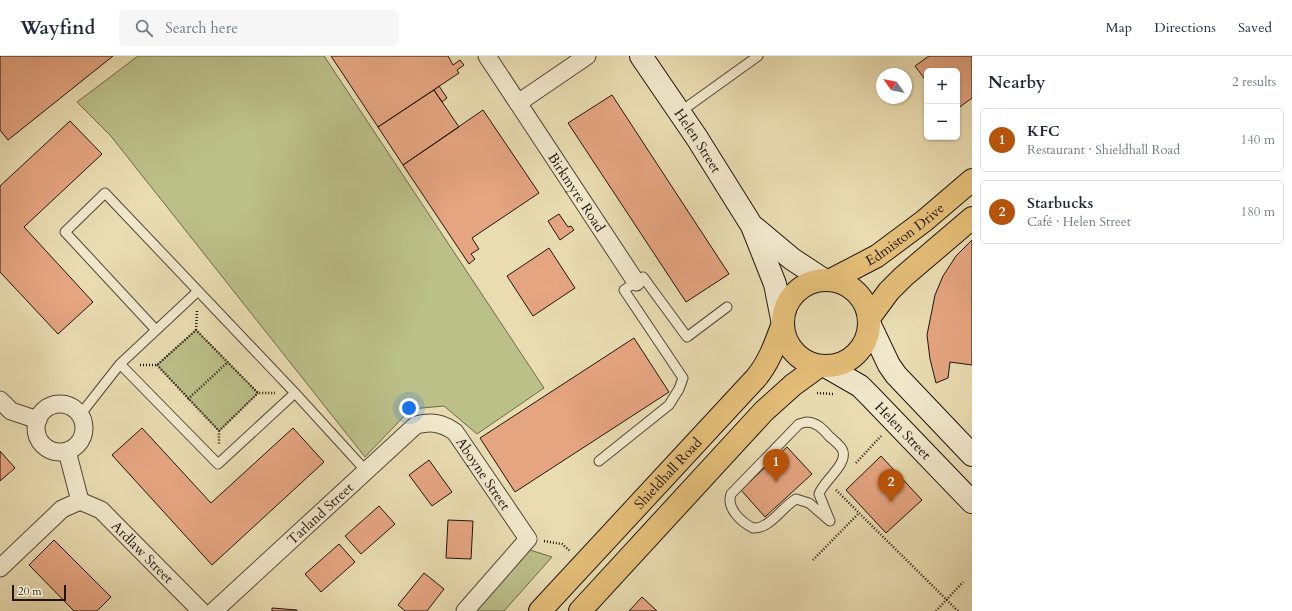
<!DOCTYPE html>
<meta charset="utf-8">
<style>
body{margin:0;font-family:Cardo,serif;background:#f6f6f7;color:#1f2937}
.controls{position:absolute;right:12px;top:12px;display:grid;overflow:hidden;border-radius:6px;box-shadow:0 1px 3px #0004}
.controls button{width:36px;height:36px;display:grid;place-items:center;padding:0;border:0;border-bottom:1px solid #e0e1e3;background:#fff;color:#1f2937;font:20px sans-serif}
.compass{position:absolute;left:876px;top:12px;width:36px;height:36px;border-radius:50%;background:#fff;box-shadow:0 1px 3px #0004;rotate:303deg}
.scale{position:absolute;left:12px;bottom:10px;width:54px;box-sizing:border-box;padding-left:4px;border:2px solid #1f150e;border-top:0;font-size:11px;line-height:14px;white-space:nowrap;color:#1f150e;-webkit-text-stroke:3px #f1e8cc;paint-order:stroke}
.you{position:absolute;left:409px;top:352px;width:14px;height:14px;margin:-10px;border:3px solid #fff;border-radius:50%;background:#1a73e8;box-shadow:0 0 0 6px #1a73e833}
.badge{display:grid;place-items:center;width:26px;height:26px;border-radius:50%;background:#b45309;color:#fff;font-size:13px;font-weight:700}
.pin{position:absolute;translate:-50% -33px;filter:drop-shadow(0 1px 2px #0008)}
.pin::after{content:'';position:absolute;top:21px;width:14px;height:12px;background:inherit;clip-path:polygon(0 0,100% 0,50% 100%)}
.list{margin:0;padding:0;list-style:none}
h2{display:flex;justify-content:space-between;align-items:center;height:52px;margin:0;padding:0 16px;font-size:17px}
h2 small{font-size:13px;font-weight:400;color:#747a83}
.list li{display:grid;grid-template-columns:26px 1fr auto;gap:12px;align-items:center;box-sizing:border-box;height:64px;margin:0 8px 8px;padding:0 8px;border:1px solid #e0e1e3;border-radius:6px}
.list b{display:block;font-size:15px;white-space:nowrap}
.list p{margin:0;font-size:13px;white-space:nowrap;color:#747a83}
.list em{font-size:13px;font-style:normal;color:#747a83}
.icon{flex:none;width:22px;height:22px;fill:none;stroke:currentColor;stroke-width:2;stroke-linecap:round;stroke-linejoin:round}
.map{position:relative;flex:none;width:972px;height:555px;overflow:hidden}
header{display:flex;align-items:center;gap:24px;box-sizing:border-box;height:56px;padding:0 20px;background:#fff;border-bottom:1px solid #e0e1e3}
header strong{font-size:19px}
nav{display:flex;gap:22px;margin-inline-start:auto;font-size:14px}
.search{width:280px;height:36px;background:#f6f6f7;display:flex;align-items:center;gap:10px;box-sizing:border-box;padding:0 14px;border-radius:6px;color:#747a83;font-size:15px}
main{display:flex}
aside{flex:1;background:#fff}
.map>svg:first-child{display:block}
.green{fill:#bbbf88;stroke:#6d6a4b}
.building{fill:#e5a580;stroke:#1f150e}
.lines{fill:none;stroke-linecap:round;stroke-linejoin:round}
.lane-casing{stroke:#524737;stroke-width:11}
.street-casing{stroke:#524737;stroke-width:19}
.secondary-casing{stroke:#1f150e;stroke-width:24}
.primary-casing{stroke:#1f150e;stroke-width:24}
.path{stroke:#1f150e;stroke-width:2.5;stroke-dasharray:1 2;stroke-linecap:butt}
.lane{stroke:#f1e8cc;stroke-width:9}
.street{stroke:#f1e8cc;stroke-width:17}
.secondary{stroke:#f1e8cc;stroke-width:22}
.primary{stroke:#e4be78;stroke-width:22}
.labels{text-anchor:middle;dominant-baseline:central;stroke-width:3.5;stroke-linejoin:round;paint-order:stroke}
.street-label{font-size:14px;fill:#1f150e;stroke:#f1e8cc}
</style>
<header>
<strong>Wayfind</strong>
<div class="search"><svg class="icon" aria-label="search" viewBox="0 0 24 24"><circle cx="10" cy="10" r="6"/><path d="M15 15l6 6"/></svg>Search here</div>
<nav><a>Map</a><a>Directions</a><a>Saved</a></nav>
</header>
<main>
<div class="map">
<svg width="972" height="555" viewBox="0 0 972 555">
<rect width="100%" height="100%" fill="#e9dcb1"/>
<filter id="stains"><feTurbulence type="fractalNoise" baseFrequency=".005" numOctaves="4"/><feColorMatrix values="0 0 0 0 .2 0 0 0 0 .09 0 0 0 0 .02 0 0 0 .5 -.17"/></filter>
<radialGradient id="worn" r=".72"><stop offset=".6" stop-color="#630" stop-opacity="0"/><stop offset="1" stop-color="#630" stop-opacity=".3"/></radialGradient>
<path class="green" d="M 138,0 L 324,0 L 544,332 L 477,378 L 444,350 L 411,353 L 365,401 L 110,79 L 77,46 Z
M 196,274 L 258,337 L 219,375 L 157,309 Z
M 524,492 L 552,501 L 504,555 L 472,555 Z"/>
<path class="building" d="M 0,0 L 113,0 L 8,84 L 0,74 Z
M 331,0 L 448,0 L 453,9 L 460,4 L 464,9 L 457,14 L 459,17 L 378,71 Z
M 929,0 L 972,0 L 972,42 L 957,53 L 957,15 L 927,15 L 927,26 L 915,10 Z
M 439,30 L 447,42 L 442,46 L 434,34 Z
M 434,34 L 459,71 L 403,109 L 378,71 Z
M 612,39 L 729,218 L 686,246 L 568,67 Z
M 483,54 L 539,137 L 472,182 L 479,193 L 471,198 L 475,203 L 469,208 L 403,109 Z
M 70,65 L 102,98 L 24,171 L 93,246 L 58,278 L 0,216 L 0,130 Z
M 559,158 L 568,171 L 571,170 L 574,174 L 560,184 L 548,165 Z
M 972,184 L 972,309 L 950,306 L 948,322 L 936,327 L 930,303 L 927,279 L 935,239 L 943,220 L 956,200 Z
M 549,192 L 575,232 L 533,260 L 507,220 Z
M 634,282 L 669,336 L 515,436 L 480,382 Z
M 142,372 L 211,447 L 293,372 L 324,406 L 212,509 L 112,399 Z
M 787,391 L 812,418 L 765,461 L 741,434 Z
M 0,395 L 15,412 L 0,425 Z
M 881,400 L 922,444 L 886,477 L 846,434 Z
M 429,404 L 452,436 L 432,450 L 409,419 Z
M 379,450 L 395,468 L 361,498 L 345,480 Z
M 448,464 L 473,465 L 471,503 L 446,502 Z
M 54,484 L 111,541 L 97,555 L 74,555 L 29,509 Z
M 339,488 L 355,506 L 321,536 L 305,518 Z
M 424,517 L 444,533 L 427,555 L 405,555 L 398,549 Z
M 642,541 L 657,555 L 629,555 Z
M 272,552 L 297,554 L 297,555 L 272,555 Z"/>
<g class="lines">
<defs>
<path id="lane" d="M 680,56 L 758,0
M 120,308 L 218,408 L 295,337 L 105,137 L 65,176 L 155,273
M 295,337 L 367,416
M 80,359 L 120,308 L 198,235
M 806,366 C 816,366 822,372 829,380 C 833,384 839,388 842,393 C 850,407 823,425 819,438 L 830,465 L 809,447 L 796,443 C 782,451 770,473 753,472 C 741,466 726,452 731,438 L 799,368 Z
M 599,405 L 669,349 L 679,333 L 683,322 L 624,234 L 643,221 L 687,281 L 727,251"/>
<g id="street">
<path id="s1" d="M 487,0 L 636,226"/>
<path d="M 518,47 L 587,0"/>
<path d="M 0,344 L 11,355 L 38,364"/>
<circle cx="60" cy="372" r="24"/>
<path d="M 67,395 L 80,445"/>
<path id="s2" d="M 80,445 L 101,454 L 201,555"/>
<path d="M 0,512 L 62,453 L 80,445"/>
<path id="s3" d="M 214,555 L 416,369 C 432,365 442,367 455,376 L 528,483 L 465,555"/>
</g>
<g id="secondary">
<path id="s4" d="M 641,0 L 697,82 L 752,170 L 775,228 L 782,263"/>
<path d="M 755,172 L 792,203 L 824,224"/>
<path d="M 870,269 L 889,309 L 896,319 L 972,399"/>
<path id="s5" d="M 827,311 L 860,330 L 870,340 L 972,446"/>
</g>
<g id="primary">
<circle cx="826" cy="267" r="43"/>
<path id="s6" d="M 831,224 L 877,200 L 924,165 L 972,124"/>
<path d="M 869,262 L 889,235 L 903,221 L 972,162"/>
<path id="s7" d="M 540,555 L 756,322 C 769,306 775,289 782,270"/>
<path d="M 580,555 L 764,355 L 793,329 L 819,310"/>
</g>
</defs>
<use href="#lane" class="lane-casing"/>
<use href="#street" class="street-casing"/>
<use href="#secondary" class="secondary-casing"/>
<use href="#primary" class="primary-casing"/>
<path class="path" d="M 196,274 L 197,254
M 140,309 L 157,309 L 196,274 L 258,337 L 275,337
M 157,309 L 219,375 L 219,389
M 817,337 L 834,338
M 188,343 L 228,306
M 219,375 L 258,337
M 856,407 L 881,380
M 836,434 L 859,457
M 544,485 L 562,488 L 570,495
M 813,504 L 859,457 L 958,555
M 936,555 L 963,526"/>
<use href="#lane" class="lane"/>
<use href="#street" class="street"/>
<use href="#secondary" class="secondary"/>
<use href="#primary" class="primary"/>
</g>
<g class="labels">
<g class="street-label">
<text stroke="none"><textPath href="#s4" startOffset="102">Helen Street</textPath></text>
<text stroke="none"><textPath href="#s1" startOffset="163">Birkmyre Road</textPath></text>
<text stroke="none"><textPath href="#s6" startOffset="87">Edmiston Drive</textPath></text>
<text stroke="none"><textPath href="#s5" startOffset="100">Helen Street</textPath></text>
<text stroke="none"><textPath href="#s3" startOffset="366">Aboyne Street</textPath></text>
<text stroke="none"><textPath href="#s7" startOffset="188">Shieldhall Road</textPath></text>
<text stroke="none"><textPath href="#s3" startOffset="144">Tarland Street</textPath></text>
<text stroke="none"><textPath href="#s2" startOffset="82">Ardlaw Street</textPath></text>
</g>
</g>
<rect width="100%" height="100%" filter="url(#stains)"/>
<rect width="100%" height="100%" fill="url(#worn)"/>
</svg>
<div class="controls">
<button>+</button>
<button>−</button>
</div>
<svg class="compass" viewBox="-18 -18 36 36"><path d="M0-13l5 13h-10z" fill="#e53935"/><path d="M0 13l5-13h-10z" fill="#747a83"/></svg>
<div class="scale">20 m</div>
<div class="you"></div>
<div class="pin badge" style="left:776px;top:426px">1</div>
<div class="pin badge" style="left:891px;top:446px">2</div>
</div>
<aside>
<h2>Nearby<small>2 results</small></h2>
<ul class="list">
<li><span class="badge">1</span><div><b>KFC</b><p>Restaurant · Shieldhall Road</p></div><em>140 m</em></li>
<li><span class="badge">2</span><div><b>Starbucks</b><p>Café · Helen Street</p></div><em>180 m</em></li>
</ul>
</aside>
</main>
